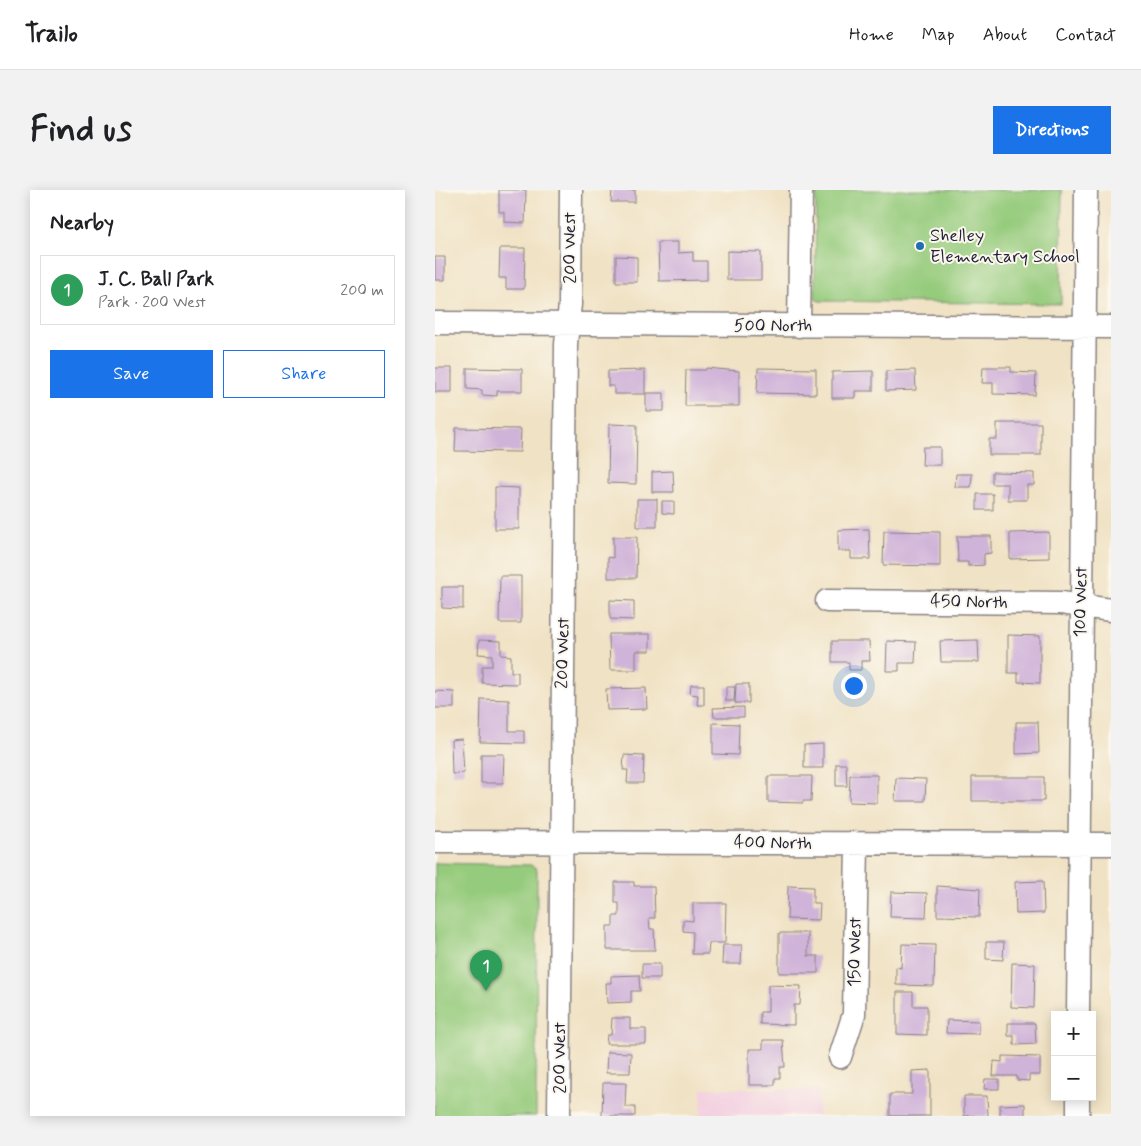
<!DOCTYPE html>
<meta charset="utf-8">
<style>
body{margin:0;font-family:Mynerve,sans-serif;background:#f2f2f2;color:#202124}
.controls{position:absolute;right:15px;bottom:15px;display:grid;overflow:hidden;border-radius:0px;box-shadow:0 2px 12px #0003}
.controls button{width:45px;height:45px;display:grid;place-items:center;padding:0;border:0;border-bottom:1px solid #e0e0e0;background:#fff;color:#202124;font:25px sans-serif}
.you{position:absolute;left:418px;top:495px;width:18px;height:18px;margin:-12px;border:4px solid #fff;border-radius:50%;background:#1a73e8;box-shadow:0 0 0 8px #1a73e833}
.badge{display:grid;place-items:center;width:32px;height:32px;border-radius:50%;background:#1a73e8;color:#fff;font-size:16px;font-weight:700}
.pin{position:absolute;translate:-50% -41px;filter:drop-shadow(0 1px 2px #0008)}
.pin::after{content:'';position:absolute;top:26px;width:18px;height:15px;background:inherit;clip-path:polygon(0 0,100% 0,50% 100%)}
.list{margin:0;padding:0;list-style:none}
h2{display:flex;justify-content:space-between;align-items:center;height:65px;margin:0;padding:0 20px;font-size:21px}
h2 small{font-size:16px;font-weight:400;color:#757577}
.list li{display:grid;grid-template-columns:32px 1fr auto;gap:15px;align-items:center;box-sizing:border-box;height:70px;margin:0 10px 10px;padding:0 10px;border:1px solid #e0e0e0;border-radius:0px}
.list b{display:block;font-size:19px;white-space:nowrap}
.list p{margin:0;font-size:16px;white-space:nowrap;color:#757577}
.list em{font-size:16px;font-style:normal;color:#757577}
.actions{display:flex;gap:10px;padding:15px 20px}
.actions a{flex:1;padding:11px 0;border:1px solid #1a73e8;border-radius:0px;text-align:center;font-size:18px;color:#1a73e8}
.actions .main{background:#1a73e8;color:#fff}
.map{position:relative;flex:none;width:676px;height:926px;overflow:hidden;border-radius:0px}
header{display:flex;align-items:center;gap:30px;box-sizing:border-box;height:70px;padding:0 25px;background:#fff;border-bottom:1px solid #e0e0e0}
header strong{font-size:24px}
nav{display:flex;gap:28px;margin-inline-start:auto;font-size:18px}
.intro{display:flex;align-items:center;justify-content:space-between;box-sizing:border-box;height:120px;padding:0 30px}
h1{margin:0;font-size:35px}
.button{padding:12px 22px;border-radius:0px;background:#1a73e8;color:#fff;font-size:18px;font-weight:700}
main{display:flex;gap:30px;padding:0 30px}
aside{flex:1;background:#fff;border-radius:0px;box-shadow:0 2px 12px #0003}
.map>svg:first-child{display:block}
.built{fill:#f3cfe0}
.green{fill:#95cb7c;stroke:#5c765c}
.building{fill:#d0b3d9}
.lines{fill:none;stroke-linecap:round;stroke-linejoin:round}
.minor-casing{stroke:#898280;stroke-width:25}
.minor{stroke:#fff;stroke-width:22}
.poi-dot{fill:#1f6fb2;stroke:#fbf7ec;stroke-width:2}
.labels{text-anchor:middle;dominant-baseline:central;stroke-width:4;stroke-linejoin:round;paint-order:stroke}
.poi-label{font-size:18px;fill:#22223b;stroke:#fbf7ec;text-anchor:start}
.street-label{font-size:18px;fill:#22223b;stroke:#fbf7ec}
</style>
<header>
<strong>Trailo</strong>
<nav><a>Home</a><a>Map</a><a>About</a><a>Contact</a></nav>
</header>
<div class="intro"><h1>Find us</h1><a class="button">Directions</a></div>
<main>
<aside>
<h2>Nearby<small></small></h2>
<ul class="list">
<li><span class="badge" style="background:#2e9e5b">1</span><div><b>J. C. Ball Park</b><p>Park · 200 West</p></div><em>200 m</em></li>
</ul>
<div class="actions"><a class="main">Save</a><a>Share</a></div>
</aside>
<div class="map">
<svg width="676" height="926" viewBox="0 0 676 926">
<rect width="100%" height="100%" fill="#fbf7ec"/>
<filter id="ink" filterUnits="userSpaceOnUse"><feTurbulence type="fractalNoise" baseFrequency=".02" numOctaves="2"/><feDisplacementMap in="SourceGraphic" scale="10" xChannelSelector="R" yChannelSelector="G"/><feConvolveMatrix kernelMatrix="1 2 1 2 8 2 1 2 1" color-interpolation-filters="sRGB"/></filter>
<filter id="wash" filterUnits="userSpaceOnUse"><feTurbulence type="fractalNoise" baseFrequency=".0096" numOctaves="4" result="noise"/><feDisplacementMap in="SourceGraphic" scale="20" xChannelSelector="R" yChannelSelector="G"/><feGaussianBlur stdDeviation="1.12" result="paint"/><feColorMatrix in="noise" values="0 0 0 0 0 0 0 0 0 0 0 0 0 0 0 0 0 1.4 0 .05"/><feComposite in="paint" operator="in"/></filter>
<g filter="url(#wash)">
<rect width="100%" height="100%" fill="#f0e2c4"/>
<path class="built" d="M 267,898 L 384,900 L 383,926 L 266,926 Z"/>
<path class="green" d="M 381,0 L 627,0 L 626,114 L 384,111 L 380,108 Z
M 0,673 L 96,675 L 102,679 L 101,926 L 0,926 Z"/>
<g id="blocks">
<path class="building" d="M 64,0 L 91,0 L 90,33 L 69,32 L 69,22 L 64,22 Z
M 177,0 L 200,0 L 200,12 L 176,12 Z
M 223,52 L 243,52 L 243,63 L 258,62 L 258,71 L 272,71 L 272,90 L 224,91 Z
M 65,58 L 90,58 L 89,99 L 71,99 L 71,88 L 64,88 Z
M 292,61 L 326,62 L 326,90 L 292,90 Z
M 181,66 L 202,67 L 202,92 L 181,92 Z
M 0,67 L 10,67 L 10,90 L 0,90 Z
M 548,177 L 576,177 L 576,182 L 601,183 L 600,205 L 558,204 L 558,193 L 547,193 Z
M 0,178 L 17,178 L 17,202 L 0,202 Z
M 32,178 L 87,179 L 87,201 L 62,201 L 62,206 L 47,205 L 47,200 L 32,199 Z
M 271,178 L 304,181 L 304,216 L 250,216 L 251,180 L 271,180 Z
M 323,178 L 381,179 L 381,204 L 322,203 Z
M 210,180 L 210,204 L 179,204 L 179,196 L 173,196 L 173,181 Z
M 480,180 L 481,200 L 451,201 L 451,181 Z
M 438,181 L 438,201 L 420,201 L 420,208 L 397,208 L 397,182 Z
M 211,203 L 229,203 L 229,221 L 211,221 Z
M 562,233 L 606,233 L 606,265 L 554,265 L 554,249 L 562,249 Z
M 174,234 L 202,235 L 201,294 L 173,293 Z
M 21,238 L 86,239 L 85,262 L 20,261 Z
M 488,257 L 505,257 L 505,275 L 487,275 Z
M 238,281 L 239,302 L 217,302 L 217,282 Z
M 557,282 L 599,283 L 599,295 L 592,295 L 592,310 L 573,310 L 573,294 L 557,294 Z
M 521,284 L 537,284 L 536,297 L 520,297 Z
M 60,297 L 84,298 L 84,339 L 60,339 Z
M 542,304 L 558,304 L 558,320 L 542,320 Z
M 202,309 L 222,309 L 222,337 L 202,337 Z
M 227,311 L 239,311 L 239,324 L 227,323 Z
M 434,339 L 435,369 L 416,369 L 416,361 L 403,361 L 403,340 Z
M 449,341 L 505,342 L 505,376 L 448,375 Z
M 614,342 L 614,368 L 575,369 L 575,343 Z
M 522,346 L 556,346 L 556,363 L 549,364 L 549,375 L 533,376 L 533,372 L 523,372 Z
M 178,347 L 202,347 L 201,388 L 173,388 L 173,367 L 178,368 Z
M 65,386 L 86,386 L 86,433 L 64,433 Z
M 7,397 L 28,397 L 28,419 L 7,418 Z
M 175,410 L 199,411 L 199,430 L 175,429 Z
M 174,444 L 215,444 L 215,461 L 201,461 L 201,480 L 175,480 Z
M 573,445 L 605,446 L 605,493 L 583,492 L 583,483 L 573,483 Z
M 44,450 L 66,451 L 66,465 L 76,466 L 76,482 L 83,482 L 83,494 L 47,493 L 47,476 L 57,476 L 57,465 L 43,464 Z
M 543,450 L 544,472 L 506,472 L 505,451 Z
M 397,451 L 434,451 L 435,471 L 426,471 L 426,480 L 414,480 L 414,472 L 397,472 Z
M 452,451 L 481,452 L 480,473 L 464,473 L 464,481 L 451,481 Z
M 301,494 L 314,494 L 314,513 L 300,513 Z
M 256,495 L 269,495 L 269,515 L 262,515 L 263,505 L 255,504 Z
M 291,497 L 300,497 L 299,511 L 291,511 Z
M 211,498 L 212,519 L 172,520 L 171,499 Z
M 0,501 L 19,502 L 19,518 L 0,518 Z
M 46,509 L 74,510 L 74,541 L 89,541 L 89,553 L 45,552 Z
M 309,517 L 309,527 L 279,527 L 278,518 Z
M 581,532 L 603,532 L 604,563 L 581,564 Z
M 278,533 L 304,534 L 303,565 L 278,564 Z
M 27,549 L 29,583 L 17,584 L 16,550 Z
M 388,554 L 388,578 L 369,578 L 369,555 Z
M 46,564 L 69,564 L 68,593 L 46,593 Z
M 189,565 L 209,566 L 208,593 L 192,593 L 193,580 L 188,580 Z
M 401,574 L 411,574 L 412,596 L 401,596 Z
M 415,585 L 442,585 L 442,613 L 414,612 Z
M 333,586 L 377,586 L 376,611 L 368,611 L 368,613 L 333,612 Z
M 537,587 L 609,587 L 609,611 L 537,611 Z
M 461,588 L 491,589 L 490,611 L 460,611 Z
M 608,691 L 609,723 L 581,724 L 580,692 Z
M 180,692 L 199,692 L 199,696 L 219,696 L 220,728 L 214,728 L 215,739 L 219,739 L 220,760 L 172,760 L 172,736 L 178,736 L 178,726 L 184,726 L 184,713 L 180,713 Z
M 353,696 L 378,697 L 378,713 L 385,713 L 384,730 L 352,729 Z
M 502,696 L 545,699 L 544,727 L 502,726 Z
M 456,702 L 492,703 L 491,728 L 455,727 Z
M 258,713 L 291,713 L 290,753 L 274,753 L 273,764 L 257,764 L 258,742 L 248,741 L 248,730 L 258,731 Z
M 344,743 L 373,743 L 373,766 L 383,766 L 383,783 L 344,783 Z
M 551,752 L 569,752 L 568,770 L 551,769 Z
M 467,754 L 500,755 L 499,796 L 461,795 L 461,777 L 466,778 Z
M 288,755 L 307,755 L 306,774 L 287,774 Z
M 577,773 L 600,774 L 599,818 L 576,817 Z
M 207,774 L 225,774 L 225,788 L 207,788 Z
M 204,785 L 205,801 L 196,801 L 196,812 L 172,813 L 171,793 L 176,793 L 176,786 Z
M 333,795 L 366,796 L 365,815 L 359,815 L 359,835 L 325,834 L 325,822 L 333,822 Z
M 462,802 L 478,802 L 478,816 L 492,816 L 492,845 L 462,844 Z
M 177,828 L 195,828 L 195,839 L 211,839 L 211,854 L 171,854 L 172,845 L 176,845 Z
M 512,830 L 544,831 L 544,844 L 511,843 Z
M 573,833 L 600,833 L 601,854 L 579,855 L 579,846 L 573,846 Z
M 328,850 L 348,850 L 350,877 L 345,877 L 345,888 L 340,888 L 340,895 L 314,895 L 314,859 L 328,859 Z
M 172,862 L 196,863 L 195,883 L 171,883 Z
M 567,866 L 605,867 L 605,885 L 594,885 L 594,891 L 582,890 L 582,886 L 558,886 L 559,871 L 567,872 Z
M 495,880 L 495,926 L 455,926 L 455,904 L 477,904 L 477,881 Z
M 550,889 L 564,889 L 564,899 L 549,899 Z
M 168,893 L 191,893 L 190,917 L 200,917 L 200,926 L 167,926 Z
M 529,906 L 552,906 L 553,926 L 529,926 Z
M 590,914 L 590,926 L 565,926 L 565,915 Z"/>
</g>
</g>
<g filter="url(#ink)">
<use href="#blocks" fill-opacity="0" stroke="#898280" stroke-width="1"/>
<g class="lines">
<defs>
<path id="minor" d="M 0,133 L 676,137
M 364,136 L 366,0
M 392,411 L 626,413 L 676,420
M 0,652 L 676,654
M 643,825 L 651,0
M 405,867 L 419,824 L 422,654
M 124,926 L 131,154 L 135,114 L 136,0
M 643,926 L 643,907"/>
</defs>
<use href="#minor" class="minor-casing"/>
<use href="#minor" class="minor"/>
</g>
</g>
<circle class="poi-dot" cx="485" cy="56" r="5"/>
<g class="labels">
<g class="poi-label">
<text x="495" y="46">Shelley<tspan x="495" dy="21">Elementary School</tspan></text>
</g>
<g class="street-label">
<text transform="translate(135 58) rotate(-90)">200 West</text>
<text x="338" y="136">500 North</text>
<text transform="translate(534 412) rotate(1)">450 North</text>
<text transform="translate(646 412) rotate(-89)">100 West</text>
<text transform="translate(128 463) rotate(-89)">200 West</text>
<text transform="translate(338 653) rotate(1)">400 North</text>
<text transform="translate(420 762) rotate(-89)">150 West</text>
<text transform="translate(125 868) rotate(-90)">200 West</text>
</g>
</g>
</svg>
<div class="controls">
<button>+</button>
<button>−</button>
</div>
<div class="you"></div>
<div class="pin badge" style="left:51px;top:801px;background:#2e9e5b">1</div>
</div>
</main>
